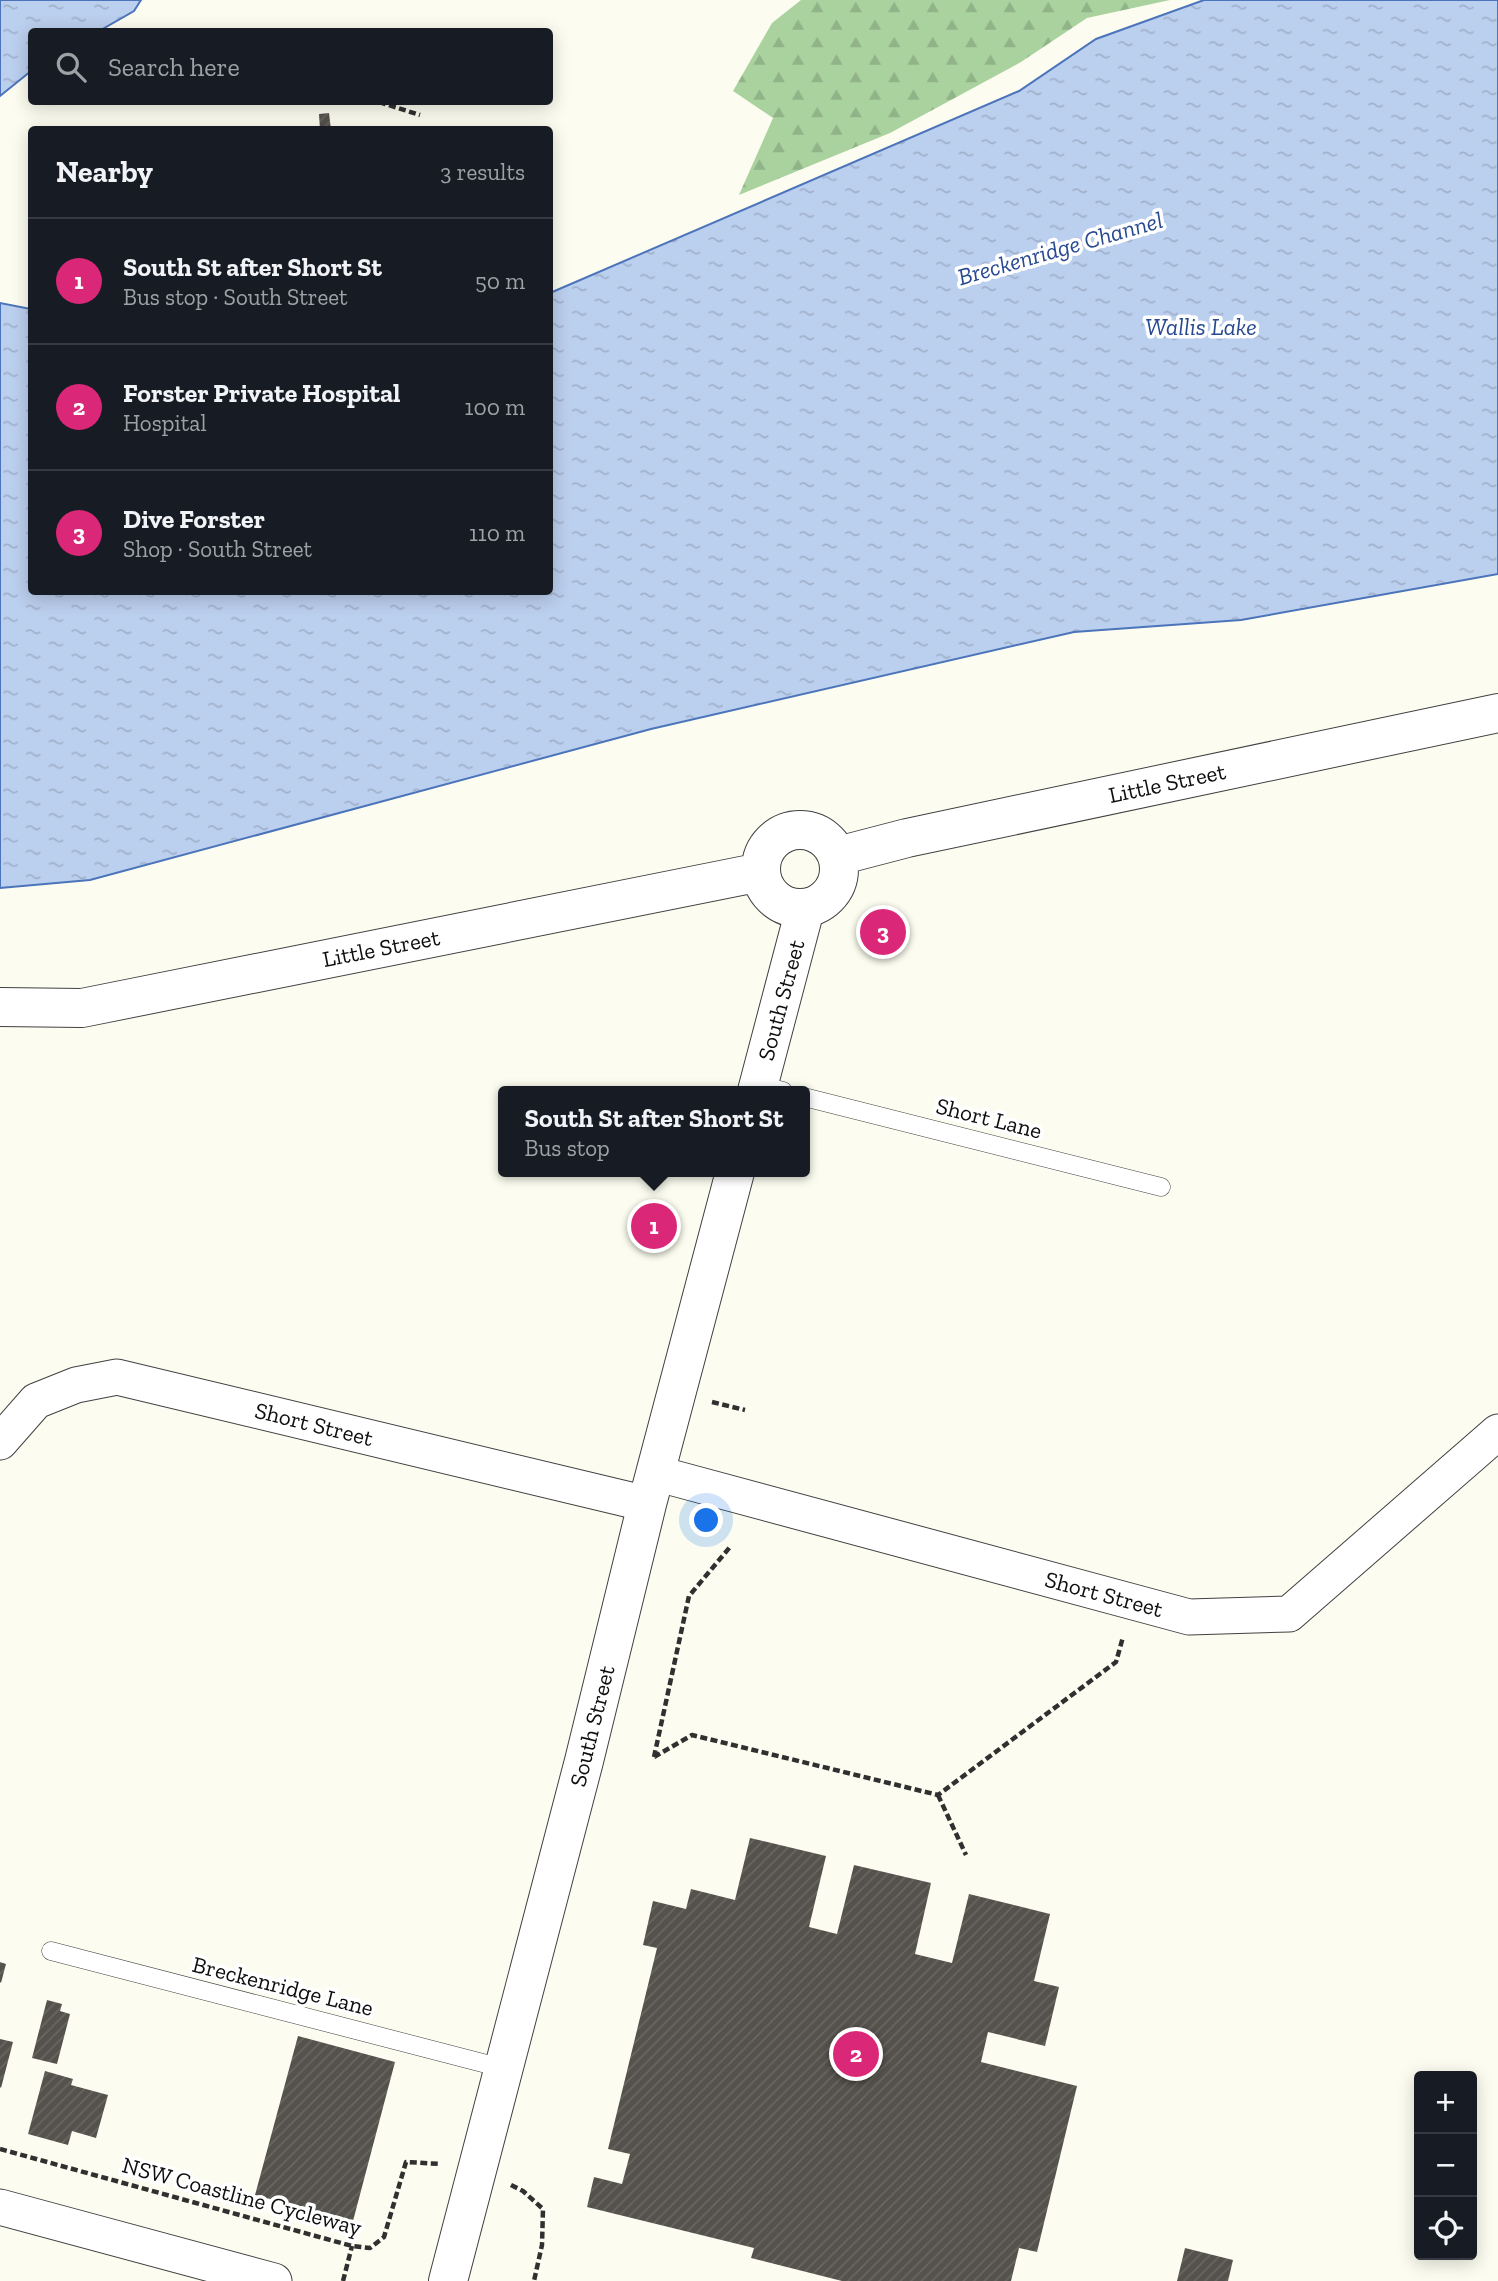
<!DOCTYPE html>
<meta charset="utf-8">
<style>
body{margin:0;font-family:"Zilla Slab",serif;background:#20242c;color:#f1f3f6}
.controls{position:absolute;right:21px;bottom:21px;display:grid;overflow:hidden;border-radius:7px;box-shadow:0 4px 18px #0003}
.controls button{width:63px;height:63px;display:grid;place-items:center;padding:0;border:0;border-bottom:2px solid #363941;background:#171b24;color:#f1f3f6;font:35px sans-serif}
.you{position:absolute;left:707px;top:1521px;width:24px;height:24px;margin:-18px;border:5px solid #fff;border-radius:50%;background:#1a73e8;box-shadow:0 0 0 10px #1a73e833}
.badge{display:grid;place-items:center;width:46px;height:46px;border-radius:50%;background:#db2777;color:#fff;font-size:23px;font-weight:700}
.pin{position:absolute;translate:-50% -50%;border:4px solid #fff;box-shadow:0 2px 7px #0006}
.popup{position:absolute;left:498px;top:1086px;width:312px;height:91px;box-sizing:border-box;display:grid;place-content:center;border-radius:7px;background:#171b24;filter:drop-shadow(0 2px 5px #0005);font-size:23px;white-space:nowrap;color:#9ea1a6}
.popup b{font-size:26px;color:#f1f3f6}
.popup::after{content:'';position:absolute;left:50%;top:100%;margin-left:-14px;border:14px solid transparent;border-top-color:#171b24}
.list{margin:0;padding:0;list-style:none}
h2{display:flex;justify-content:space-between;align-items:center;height:91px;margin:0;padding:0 28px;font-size:30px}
h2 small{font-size:23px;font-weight:400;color:#9ea1a6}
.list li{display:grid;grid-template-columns:46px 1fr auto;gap:21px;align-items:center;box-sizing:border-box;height:126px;padding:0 28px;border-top:2px solid #363941}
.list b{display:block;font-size:26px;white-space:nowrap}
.list p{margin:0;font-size:23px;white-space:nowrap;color:#9ea1a6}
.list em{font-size:23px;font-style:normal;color:#9ea1a6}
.icon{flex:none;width:38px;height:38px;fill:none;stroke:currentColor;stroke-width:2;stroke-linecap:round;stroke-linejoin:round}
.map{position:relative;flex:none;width:1498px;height:2281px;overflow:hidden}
.search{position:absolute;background:#171b24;box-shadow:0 4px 18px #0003;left:28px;top:28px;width:525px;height:77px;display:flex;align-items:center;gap:18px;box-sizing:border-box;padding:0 24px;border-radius:7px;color:#9ea1a6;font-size:26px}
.panel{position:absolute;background:#171b24;box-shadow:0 4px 18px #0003;left:28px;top:126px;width:525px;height:469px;border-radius:7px}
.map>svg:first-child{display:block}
.forest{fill:url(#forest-firs)}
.water{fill:url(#water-ripples);stroke:#4c74bb;stroke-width:2}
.building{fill:url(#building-hatch)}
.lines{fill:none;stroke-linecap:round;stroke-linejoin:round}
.service-casing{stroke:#414141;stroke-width:19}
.minor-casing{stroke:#414141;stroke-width:37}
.tertiary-casing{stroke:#414141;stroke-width:40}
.path{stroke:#303030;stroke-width:4.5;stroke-dasharray:7 3.5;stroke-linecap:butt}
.service{stroke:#fff;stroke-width:18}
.minor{stroke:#fff;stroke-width:35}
.tertiary{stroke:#fff;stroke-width:38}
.labels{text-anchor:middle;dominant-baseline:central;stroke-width:7;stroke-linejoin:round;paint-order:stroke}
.street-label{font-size:23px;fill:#0e0e0e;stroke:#fff}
.water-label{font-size:24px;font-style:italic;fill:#27498f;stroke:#fff}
</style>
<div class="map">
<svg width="1498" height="2281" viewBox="0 0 1498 2281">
<defs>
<pattern id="forest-firs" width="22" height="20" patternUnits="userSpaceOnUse" patternTransform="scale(1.75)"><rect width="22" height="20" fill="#aad29f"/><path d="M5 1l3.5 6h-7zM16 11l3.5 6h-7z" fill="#91b388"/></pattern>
<pattern id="water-ripples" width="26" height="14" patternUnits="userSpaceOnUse" patternTransform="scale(1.75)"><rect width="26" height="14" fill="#bbcfee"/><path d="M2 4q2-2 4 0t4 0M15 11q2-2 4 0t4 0" fill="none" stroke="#a0b1cb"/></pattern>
<pattern id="building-hatch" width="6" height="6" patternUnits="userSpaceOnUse" patternTransform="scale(1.75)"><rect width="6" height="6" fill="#55514c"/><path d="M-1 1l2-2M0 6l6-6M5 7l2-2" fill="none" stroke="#696561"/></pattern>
</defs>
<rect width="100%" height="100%" fill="#fcfdf0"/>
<path class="forest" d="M 801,0 L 1170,0 L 1087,18 L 1021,62 L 890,133 L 739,195 L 773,118 L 733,91 L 772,23 Z"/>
<path class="water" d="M 0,0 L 141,0 L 134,11 L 99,31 L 32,32 L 31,71 L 0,96 Z
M 1204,0 L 1498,0 L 1498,574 L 1241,620 L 1074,632 L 651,729 L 90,880 L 0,888 L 0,303 L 31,309 L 32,592 L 550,592 L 550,293 L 1019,91 L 1096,39 Z"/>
<path class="building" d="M 329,113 L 331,130 L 320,130 L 319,114 Z
M 750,1838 L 826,1856 L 809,1927 L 837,1934 L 854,1865 L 931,1883 L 915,1954 L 952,1963 L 969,1894 L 1050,1914 L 1034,1981 L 1059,1987 L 1045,2046 L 988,2032 L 981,2062 L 1077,2086 L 1037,2252 L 1019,2248 L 1011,2281 L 842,2281 L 751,2258 L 754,2248 L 587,2207 L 594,2177 L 622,2184 L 630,2154 L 608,2149 L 657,1948 L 643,1945 L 653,1901 L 686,1909 L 691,1889 L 735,1900 Z
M 0,1962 L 6,1964 L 1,1983 L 0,1982 Z
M 47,2000 L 62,2004 L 60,2011 L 70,2014 L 57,2064 L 32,2058 Z
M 298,2036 L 395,2062 L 353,2221 L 255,2195 Z
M 0,2039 L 13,2042 L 1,2088 L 0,2087 Z
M 45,2071 L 73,2079 L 71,2085 L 108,2095 L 96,2138 L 72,2131 L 68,2145 L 28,2134 Z
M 1185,2248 L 1233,2260 L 1228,2281 L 1177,2281 Z"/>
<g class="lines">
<defs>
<path id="service" d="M 759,1085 L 783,1091
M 804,1097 L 1161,1187
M 51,1951 L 502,2068"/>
<path id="minor" d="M 0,1442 L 36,1401 L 76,1385 L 117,1377 L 647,1504
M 655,1473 L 1189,1617 L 1289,1614 L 1498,1432
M 0,2207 L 274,2281"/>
<path id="tertiary" d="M761 869a39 39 0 1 1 78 0a39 39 0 1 1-78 0Z
M 838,856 L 907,838 L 1498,713
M 0,1007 L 82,1008 L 761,872
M 757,1091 L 805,909
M 448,2281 L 584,1761 L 647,1504 L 735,1172"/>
</defs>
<use href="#service" class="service-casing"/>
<use href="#minor" class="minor-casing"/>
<use href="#tertiary" class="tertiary-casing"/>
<path class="path" d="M 379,102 L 420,115
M 712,1402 L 745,1410
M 654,1757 L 692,1735 L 938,1795 L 1116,1662 L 1123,1637
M 654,1757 L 689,1596 L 730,1547
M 938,1795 L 966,1855
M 0,2149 L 352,2246 L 370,2248 L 384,2237 L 406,2162 L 441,2164
M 511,2185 L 523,2191 L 543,2209 L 542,2245 L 534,2281
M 343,2281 L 352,2246"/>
<use href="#service" class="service"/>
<use href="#minor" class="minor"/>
<use href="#tertiary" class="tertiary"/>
</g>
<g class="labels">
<g class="street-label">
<text transform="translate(1167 783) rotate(-12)">Little Street</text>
<text transform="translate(381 948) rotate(-11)">Little Street</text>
<text transform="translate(781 1000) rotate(-75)">South Street</text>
<text transform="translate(989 1118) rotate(14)">Short Lane</text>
<text transform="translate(314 1424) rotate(14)">Short Street</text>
<text transform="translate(1104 1594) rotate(15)">Short Street</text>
<text transform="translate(592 1726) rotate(-76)">South Street</text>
<text transform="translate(283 1986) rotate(14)">Breckenridge Lane</text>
<text transform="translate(242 2196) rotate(15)">NSW Coastline Cycleway</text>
</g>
<g class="water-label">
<text transform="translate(1060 248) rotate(-16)">Breckenridge Channel</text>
<text x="1201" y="326">Wallis Lake</text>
</g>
</g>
</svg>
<div class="controls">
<button>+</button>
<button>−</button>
<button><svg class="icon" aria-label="locate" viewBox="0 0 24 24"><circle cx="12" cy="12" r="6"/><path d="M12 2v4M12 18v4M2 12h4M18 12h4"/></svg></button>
</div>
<div class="you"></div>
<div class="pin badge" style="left:654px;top:1226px">1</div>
<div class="popup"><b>South St after Short St</b>Bus stop</div>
<div class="pin badge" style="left:856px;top:2054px">2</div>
<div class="pin badge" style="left:883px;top:932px">3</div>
<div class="search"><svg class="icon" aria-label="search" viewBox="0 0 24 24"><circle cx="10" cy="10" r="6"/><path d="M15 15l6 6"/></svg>Search here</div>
<section class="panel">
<h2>Nearby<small>3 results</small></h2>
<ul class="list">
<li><span class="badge">1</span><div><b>South St after Short St</b><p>Bus stop · South Street</p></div><em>50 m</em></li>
<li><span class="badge">2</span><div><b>Forster Private Hospital</b><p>Hospital</p></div><em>100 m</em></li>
<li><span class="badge">3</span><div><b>Dive Forster</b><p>Shop · South Street</p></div><em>110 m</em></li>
</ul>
</section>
</div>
